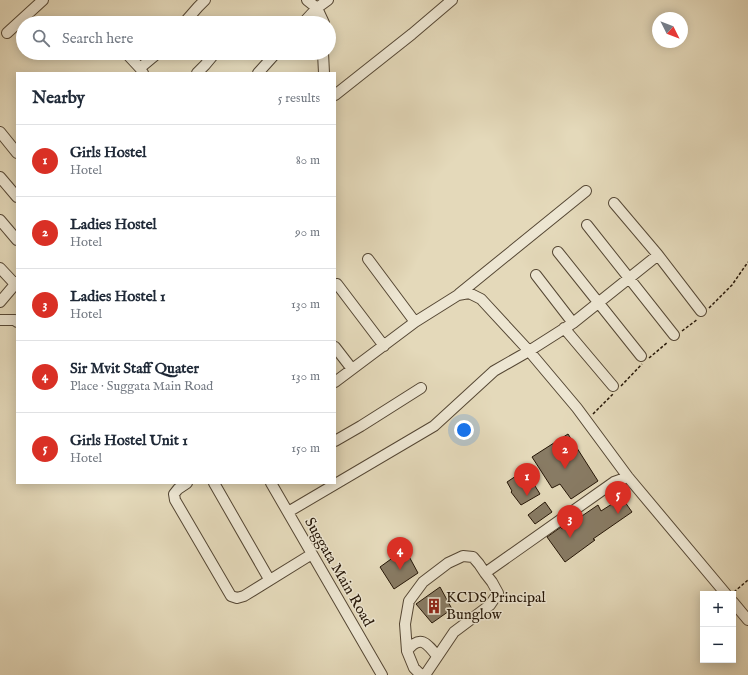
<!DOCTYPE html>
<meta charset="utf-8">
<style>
body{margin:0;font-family:"IM FELL English",serif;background:#f2f2f3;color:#1f2937}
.controls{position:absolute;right:12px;bottom:12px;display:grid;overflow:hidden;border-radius:0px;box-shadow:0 2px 10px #0003}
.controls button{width:36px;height:36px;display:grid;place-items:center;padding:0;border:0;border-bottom:1px solid #e0e1e3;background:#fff;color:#1f2937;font:20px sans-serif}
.compass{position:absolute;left:652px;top:12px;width:36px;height:36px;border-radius:50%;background:#fff;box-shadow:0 2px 10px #0003;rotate:132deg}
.you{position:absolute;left:464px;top:430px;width:14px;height:14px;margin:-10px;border:3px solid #fff;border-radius:50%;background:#1a73e8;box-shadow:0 0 0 6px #1a73e833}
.badge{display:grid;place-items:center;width:26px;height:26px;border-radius:50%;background:#d93025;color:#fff;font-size:13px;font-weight:700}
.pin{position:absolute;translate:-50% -33px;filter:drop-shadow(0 1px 2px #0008)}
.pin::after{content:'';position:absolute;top:21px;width:14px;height:12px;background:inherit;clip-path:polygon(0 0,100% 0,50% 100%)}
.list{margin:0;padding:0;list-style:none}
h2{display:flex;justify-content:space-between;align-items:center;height:52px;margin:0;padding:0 16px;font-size:17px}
h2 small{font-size:13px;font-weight:400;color:#747a83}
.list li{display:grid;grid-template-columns:26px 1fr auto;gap:12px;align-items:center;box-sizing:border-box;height:72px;padding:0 16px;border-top:1px solid #e0e1e3}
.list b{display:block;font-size:15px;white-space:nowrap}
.list p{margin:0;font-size:13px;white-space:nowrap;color:#747a83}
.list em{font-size:13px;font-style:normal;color:#747a83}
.icon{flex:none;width:22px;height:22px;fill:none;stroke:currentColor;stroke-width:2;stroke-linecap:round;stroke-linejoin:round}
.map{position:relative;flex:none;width:748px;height:675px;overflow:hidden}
.search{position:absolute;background:#fff;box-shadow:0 2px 10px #0003;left:16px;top:16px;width:320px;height:44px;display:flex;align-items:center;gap:10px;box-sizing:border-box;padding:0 14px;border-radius:22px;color:#747a83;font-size:15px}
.panel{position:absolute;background:#fff;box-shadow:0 2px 10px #0003;left:16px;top:72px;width:320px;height:412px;border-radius:0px}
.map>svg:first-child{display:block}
.building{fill:#887b64;stroke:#251607}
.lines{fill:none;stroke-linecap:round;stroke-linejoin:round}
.minor-casing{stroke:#554734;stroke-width:12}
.path{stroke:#251607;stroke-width:1.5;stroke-dasharray:3 2;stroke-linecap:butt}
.minor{stroke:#ede6d2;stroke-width:10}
.labels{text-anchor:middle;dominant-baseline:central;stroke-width:3;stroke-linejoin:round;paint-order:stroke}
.street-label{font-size:15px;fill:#251607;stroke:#ede6d2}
.poi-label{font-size:15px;fill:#251607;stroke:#ede6d2;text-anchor:start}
</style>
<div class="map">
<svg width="748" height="675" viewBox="0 0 748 675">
<rect width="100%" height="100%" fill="#e4d9ba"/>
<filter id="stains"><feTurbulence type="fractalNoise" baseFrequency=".005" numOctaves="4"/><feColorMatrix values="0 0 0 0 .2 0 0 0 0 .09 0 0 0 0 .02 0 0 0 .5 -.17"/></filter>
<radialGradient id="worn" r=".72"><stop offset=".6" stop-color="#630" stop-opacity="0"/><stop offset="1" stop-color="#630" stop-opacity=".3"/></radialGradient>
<path class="building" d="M 568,434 L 598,481 L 571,499 L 560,484 L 552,488 L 532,457 Z
M 525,470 L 540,494 L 521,505 L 511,492 L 512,491 L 507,482 Z
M 620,495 L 632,512 L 593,539 L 595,540 L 565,562 L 547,537 L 561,527 L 562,529 L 578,517 L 579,518 L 598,505 L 601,511 L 612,504 L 610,502 Z
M 545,502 L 552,512 L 535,524 L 528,515 Z
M 405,549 L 418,573 L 394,589 L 380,567 Z
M 440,587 L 452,609 L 432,623 L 416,604 Z"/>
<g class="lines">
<defs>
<path id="minor" d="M 307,0 L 317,8 L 324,23
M 184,23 L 198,7 L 205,0
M 303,23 L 317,8 L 328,0
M 7,33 L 43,0
M 126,53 L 140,68
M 323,53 L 324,73
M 143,73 L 140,68 L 158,53
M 197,73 L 205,65 L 215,53
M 258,73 L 276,53
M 335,95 L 412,34 L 452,0
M 0,132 L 17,153
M 0,177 L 17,197
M 614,203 L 658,255 L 701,311
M 0,220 L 17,240
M 587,225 L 674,335
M 558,252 L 641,356
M 368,259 L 415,322
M 0,268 L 15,284
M 536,275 L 573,323
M 337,284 L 384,346
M 459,294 L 586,191
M 0,302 L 17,282
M 0,320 L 15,320 L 17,322
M 564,328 L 613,386
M 335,347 L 352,369
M 335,382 L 415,322 L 458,295 L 469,293 L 481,299 L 529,351 L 577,408 L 628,477 L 726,594
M 335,441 L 361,426 L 421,388
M 187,483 L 178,489 L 174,494 L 175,500 L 231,596 L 237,598 L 244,596 L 312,554
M 214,483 L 269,579
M 271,483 L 382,675
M 288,512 L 434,426 L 494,371 L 529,351 L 573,323 L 658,255
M 733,602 L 748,620
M 407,651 C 420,634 427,643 437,656
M 421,675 L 414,668 L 407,651 L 405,624 L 409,601 L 423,582 L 448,563 L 463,556 L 473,557 L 479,564 L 485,573
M 425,675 L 454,632 L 490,605 L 498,593 L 492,582 L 485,573 L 614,482 L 628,477"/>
</defs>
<use href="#minor" class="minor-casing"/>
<path class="path" d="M 709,308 L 732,285 L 748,262
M 682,331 L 698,319
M 649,358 L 668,342
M 621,386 L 642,364
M 593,414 L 613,394
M 734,592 L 748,580"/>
<use href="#minor" class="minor"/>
</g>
<defs>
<symbol id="building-bare" viewBox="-9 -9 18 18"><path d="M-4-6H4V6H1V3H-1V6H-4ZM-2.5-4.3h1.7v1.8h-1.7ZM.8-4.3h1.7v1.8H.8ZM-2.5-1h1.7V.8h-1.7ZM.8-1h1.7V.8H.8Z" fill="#8f2418" stroke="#ede6d2" stroke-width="2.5" paint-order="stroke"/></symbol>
</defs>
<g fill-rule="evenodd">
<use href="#building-bare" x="423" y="595" width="22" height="22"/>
</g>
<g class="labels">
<g class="street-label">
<text transform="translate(339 572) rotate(60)">Suggata Main Road</text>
</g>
<g class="poi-label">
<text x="446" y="597">KCDS Principal<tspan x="446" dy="17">Bunglow</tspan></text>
</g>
</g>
<rect width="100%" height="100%" filter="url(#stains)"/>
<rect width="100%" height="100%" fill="url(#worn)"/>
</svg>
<div class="controls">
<button>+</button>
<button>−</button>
</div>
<svg class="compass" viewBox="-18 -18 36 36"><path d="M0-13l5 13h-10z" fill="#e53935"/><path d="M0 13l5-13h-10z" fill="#747a83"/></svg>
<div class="you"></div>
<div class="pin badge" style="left:527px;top:496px">1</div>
<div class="pin badge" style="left:565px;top:469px">2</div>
<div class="pin badge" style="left:570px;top:538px">3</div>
<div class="pin badge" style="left:400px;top:570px">4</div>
<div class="pin badge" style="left:618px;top:514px">5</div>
<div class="search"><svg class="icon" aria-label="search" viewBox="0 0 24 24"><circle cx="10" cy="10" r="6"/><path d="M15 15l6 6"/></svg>Search here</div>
<section class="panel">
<h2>Nearby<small>5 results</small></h2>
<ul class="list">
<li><span class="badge">1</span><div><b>Girls Hostel</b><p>Hotel</p></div><em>80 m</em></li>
<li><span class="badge">2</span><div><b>Ladies Hostel</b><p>Hotel</p></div><em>90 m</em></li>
<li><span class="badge">3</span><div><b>Ladies Hostel 1</b><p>Hotel</p></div><em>130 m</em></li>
<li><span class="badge">4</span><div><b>Sir Mvit Staff Quater</b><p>Place · Suggata Main Road</p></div><em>130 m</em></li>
<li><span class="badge">5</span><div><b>Girls Hostel Unit 1</b><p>Hotel</p></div><em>150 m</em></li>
</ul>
</section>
</div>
